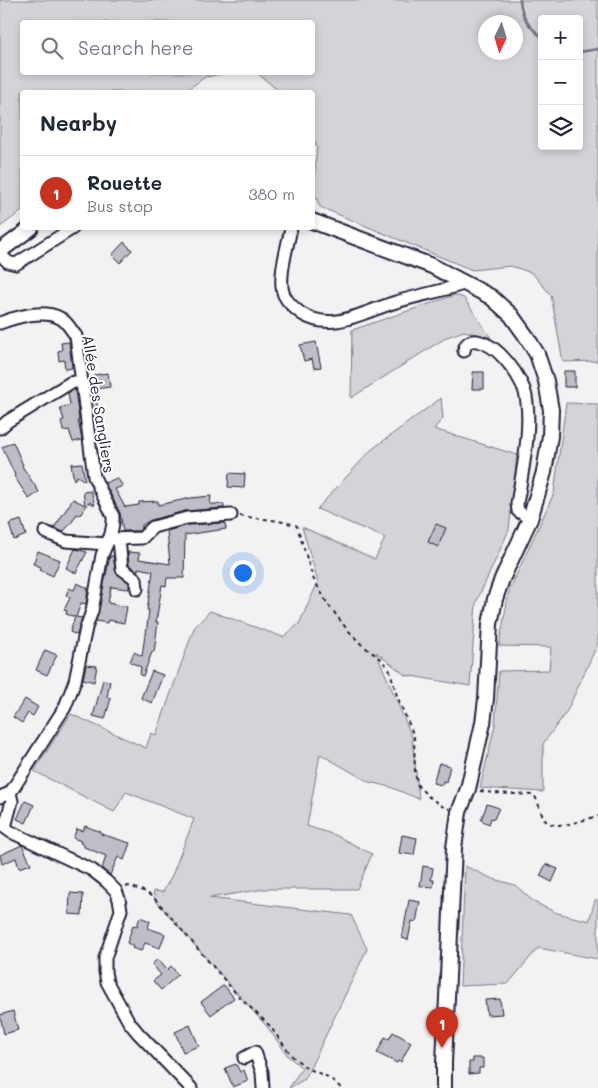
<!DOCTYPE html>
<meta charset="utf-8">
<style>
body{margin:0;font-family:Mali,sans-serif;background:#f6f6f7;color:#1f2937}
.controls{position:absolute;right:15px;top:15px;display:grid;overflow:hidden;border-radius:5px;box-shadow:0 2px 8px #0003}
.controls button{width:45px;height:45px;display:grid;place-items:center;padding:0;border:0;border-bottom:1px solid #e0e1e3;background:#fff;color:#1f2937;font:25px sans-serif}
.compass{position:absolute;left:478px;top:15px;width:45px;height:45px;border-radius:50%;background:#fff;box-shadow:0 2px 8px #0003;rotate:184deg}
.you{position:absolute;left:242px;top:572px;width:18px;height:18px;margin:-12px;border:4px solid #fff;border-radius:50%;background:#1a73e8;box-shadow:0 0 0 8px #1a73e833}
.badge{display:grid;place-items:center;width:32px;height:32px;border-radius:50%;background:#c8321e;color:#fff;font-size:16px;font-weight:700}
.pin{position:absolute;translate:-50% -41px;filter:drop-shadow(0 1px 2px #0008)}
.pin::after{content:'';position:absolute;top:26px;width:18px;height:15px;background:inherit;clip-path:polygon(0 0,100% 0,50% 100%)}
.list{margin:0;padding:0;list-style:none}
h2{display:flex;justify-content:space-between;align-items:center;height:65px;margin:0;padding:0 20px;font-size:21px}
h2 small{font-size:16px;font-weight:400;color:#747a83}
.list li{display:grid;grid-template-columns:32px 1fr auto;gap:15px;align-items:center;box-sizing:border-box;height:75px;padding:0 20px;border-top:1px solid #e0e1e3}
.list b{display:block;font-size:19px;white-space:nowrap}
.list p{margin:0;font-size:16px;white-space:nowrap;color:#747a83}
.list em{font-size:16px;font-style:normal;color:#747a83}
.icon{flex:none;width:28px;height:28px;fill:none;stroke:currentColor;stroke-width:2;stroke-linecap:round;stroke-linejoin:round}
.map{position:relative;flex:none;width:598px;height:1088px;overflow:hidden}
.search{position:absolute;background:#fff;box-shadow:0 2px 8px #0003;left:20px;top:20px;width:295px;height:55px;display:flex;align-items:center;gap:12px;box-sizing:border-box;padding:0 18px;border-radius:5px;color:#747a83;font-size:19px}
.panel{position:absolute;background:#fff;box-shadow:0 2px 8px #0003;left:20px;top:90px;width:295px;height:140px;border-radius:5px}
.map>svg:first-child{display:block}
.green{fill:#d3d3d8;stroke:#7a7a8a;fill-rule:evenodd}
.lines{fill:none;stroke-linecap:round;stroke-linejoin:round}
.stream{stroke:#727282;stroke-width:2.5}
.building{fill:#bebec6;stroke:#22223b}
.minor-casing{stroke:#22223b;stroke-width:15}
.major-casing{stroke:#22223b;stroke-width:18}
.path{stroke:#22223b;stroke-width:2;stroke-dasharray:4 4;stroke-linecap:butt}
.minor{stroke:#fff;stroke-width:11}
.major{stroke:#fff;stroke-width:14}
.labels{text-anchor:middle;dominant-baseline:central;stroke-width:4;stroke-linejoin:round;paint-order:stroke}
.street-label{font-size:15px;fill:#22223b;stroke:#fff}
</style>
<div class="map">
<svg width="598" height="1088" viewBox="0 0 598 1088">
<rect width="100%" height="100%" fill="#f2f2f3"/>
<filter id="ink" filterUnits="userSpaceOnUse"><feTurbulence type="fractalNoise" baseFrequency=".02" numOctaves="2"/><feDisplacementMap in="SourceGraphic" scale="10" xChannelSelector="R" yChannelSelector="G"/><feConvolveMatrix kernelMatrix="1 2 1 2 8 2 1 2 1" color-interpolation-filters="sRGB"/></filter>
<g filter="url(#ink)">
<path class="green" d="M 0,0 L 598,0 L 598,361 L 563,362 L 551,295 L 532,273 L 511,266 L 472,270 L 320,207 L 313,189 L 317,147 L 313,137 L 312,92 L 280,92 L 257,73 L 249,73 L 312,72 L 312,22 L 22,22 L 22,72 L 226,73 L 205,77 L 184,92 L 22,92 L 22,211 L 0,227 ZM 542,19 L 579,19 L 579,146 L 542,146 ZM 486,22 L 516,22 L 516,52 L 486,52 Z
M 455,295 L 464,298 L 491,338 L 464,331 L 447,337 L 351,398 L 352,330 Z
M 441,398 L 443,418 L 434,429 L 517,455 L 509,530 L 476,603 L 470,686 L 405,675 L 376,652 L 412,737 L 419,799 L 390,787 L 369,782 L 320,754 L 307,826 L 335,835 L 372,854 L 357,889 L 264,889 L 209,898 L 351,915 L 367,949 L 305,1079 L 289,1088 L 302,1068 L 288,1056 L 268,1028 L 155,900 L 153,891 L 163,892 L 173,873 L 194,819 L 126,792 L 114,812 L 34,771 L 71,714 L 146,748 L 151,733 L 156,735 L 194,628 L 210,611 L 283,637 L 299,624 L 318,582 L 302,527 L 375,559 L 385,538 L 317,509 L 371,450 Z
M 566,403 L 598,404 L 598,643 L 567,711 L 543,744 L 543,792 L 480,788 L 495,725 L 499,671 L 549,670 L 551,647 L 499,646 L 509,591 L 554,493 Z
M 465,866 L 493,879 L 515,885 L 534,902 L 557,913 L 589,921 L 595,900 L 598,900 L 598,959 L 538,948 L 508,984 L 460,986 Z"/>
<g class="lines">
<path class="stream" d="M 520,0 C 522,18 528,26 542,37
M 579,52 L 598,49"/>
</g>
<path class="building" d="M 124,242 L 132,250 L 120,263 L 112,255 Z
M 69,342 L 72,368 L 65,369 L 64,360 L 59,361 L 58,351 L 62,350 L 61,343 Z
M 316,342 L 321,367 L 314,368 L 312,359 L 304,361 L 300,345 Z
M 564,371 L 575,371 L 575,387 L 564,387 Z
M 473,372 L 484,372 L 484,389 L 472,389 Z
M 108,373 L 110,387 L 95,389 L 94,375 Z
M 90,389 L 96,389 L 98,417 L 94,418 Z
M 73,390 L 75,390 L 79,420 L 78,420 L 82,440 L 73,442 L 69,430 L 63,431 L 61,421 L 64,420 L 60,408 L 70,405 L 68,393 Z
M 13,442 L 23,465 L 22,466 L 39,492 L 29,499 L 14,476 L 15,475 L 2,447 Z
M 82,463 L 85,481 L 77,476 L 74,480 L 71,464 Z
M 229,473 L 245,474 L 244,488 L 228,487 Z
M 117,478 L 123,486 L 115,489 L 125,507 L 139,505 L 139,502 L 158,501 L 158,505 L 191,498 L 211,496 L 210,504 L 224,504 L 224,508 L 185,511 L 151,520 L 142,525 L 142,527 L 139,531 L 123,531 L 120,513 L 105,483 Z
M 91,491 L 95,505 L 89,502 L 81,514 L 76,515 L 72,522 L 63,532 L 54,528 L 73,499 L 85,505 L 83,492 Z
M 21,520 L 26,535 L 14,540 L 9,524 Z
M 225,523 L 226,529 L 185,535 L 184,578 L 167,578 L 166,586 L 162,585 L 156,622 L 158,622 L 154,652 L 152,652 L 143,676 L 140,675 L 141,667 L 130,662 L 134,652 L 142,656 L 145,635 L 146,635 L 149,610 L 147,610 L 153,571 L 138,568 L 138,571 L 129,565 L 128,552 L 140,553 L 139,559 L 170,564 L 167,531 L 188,525 Z
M 436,524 L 446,528 L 438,547 L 428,542 Z
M 75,549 L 87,552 L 76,573 L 66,568 Z
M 38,551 L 60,560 L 53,576 L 40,570 L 41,567 L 33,564 Z
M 110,556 L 113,556 L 116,573 L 129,583 L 129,589 L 111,587 L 108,603 L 127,607 L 124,623 L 108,620 L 107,623 L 96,621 Z
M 77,583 L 88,588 L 86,604 L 81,603 L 76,617 L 82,618 L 77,635 L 70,632 L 75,617 L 66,614 L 67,611 L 64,610 L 70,598 L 66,595 L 69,588 L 74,590 Z
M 45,650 L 57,655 L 47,675 L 36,670 Z
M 86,665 L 97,666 L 94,682 L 83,679 Z
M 152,671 L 163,675 L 152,703 L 141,698 Z
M 103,680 L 110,681 L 107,697 L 111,698 L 105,719 L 93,716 Z
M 25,699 L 38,707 L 33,716 L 28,713 L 22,723 L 13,717 Z
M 439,763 L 450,766 L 446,782 L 443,781 L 442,785 L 433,783 Z
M 25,801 L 34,805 L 26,823 L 17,819 Z
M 487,804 L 499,808 L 494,819 L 491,818 L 489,824 L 481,820 Z
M 85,826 L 101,832 L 101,834 L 130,843 L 124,860 L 118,857 L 110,875 L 102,869 L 106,856 L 84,847 L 84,845 L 80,843 L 81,841 L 73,838 L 77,829 L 83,831 Z
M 402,835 L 417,838 L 414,855 L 399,853 Z
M 22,845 L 31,864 L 19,868 L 16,858 L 2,864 L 0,855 Z
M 546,864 L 558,869 L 552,882 L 540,876 Z
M 423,866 L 433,868 L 431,880 L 434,880 L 433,887 L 420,886 Z
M 70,893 L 83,894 L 82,915 L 69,914 Z
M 409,900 L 420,902 L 416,922 L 412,921 L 408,940 L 402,938 Z
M 140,917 L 150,921 L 148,928 L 165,934 L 160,948 L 145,943 L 141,951 L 132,948 L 133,946 L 127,943 L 133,925 L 137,926 Z
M 158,959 L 167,970 L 171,966 L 178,975 L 161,990 L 153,981 L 161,975 L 152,964 Z
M 224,985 L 234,998 L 211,1015 L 201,1002 Z
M 500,999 L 502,1014 L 487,1015 L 485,1000 Z
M 13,1011 L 18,1030 L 4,1034 L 0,1015 Z
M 190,1025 L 199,1046 L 183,1052 L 175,1032 Z
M 393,1032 L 411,1042 L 401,1062 L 398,1061 L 397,1063 L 377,1053 L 385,1037 L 389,1039 Z
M 473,1058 L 483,1058 L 483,1068 L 479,1068 L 479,1073 L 469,1074 L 469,1062 L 473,1062 Z
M 236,1064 L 240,1072 L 244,1070 L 248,1081 L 233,1087 L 225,1068 Z"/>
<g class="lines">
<defs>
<path id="minor" d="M 291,228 C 288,245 277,279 284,295 C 288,303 295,309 302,314 C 333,333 365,311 396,302 C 419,295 444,291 466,283
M 0,254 L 8,262 L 16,264 L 73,228
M 0,323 C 16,317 44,309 60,318 C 67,321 71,330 76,336 L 94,477 L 113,516 L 113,523 L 111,534 L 102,555 L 92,611 L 86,628 L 75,681 L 65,707 L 14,787 L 10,793 L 0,797
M 464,351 C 467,331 491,345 500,354 C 509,363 519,377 524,389 C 534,419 522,473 517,504 L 518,511 L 530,519
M 0,428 L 8,421 L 70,383 L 81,381
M 45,532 L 66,541 L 107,544
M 109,539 L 142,538 L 153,527 L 187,518 L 231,515
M 119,540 L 122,569 L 136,579 L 137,589
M 0,824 L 11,832 L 92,870 L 106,881 L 116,891 L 119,899 L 121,910 L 105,958 L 105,972 L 107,982 L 129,1022 L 138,1033 L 191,1088
M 5,827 L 12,801 L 10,793
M 244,1058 L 255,1052 L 262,1072 L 263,1088"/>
<path id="major" d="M 312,221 L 432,266 L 491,297 L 511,315 L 526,336 L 537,354 L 546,381 L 551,410 L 550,436 L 544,472 L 536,499 L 530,519 L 502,579 L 495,599 L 490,624 L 486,699 L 483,723 L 468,789 L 459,812 L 454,848 L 444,1062 L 444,1088
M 0,251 L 31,228"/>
</defs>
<use href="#minor" class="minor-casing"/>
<use href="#major" class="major-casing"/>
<path class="path" d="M 240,516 C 259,519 279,519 297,526 L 313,578 L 327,603 L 346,628 L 362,645 L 381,659 L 390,671 L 397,696 L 414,736 L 415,773 L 418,786 L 429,797 L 445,808 L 450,809
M 480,791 L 493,793 L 534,795 C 539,802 540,813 545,820 C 555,832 585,819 598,816
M 126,887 L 129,886 L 146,892 L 157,901 L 239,997 L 269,1025 L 292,1056 L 307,1068 L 330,1078 L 341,1088"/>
<use href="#minor" class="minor"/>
<use href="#major" class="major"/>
</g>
</g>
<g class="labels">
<g class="street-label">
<text transform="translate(99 404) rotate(81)">Allée des Sangliers</text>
</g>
</g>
</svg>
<div class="controls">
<button>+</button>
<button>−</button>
<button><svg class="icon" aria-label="layers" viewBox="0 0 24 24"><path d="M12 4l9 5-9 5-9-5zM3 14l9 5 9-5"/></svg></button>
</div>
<svg class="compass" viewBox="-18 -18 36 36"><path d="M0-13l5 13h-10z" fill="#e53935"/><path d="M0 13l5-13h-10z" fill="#747a83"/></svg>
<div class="you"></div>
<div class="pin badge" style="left:442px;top:1048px">1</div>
<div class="search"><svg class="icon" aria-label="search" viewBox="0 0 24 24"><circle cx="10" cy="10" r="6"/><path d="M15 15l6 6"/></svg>Search here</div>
<section class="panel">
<h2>Nearby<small></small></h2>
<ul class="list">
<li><span class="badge">1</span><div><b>Rouette</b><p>Bus stop</p></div><em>380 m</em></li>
</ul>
</section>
</div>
